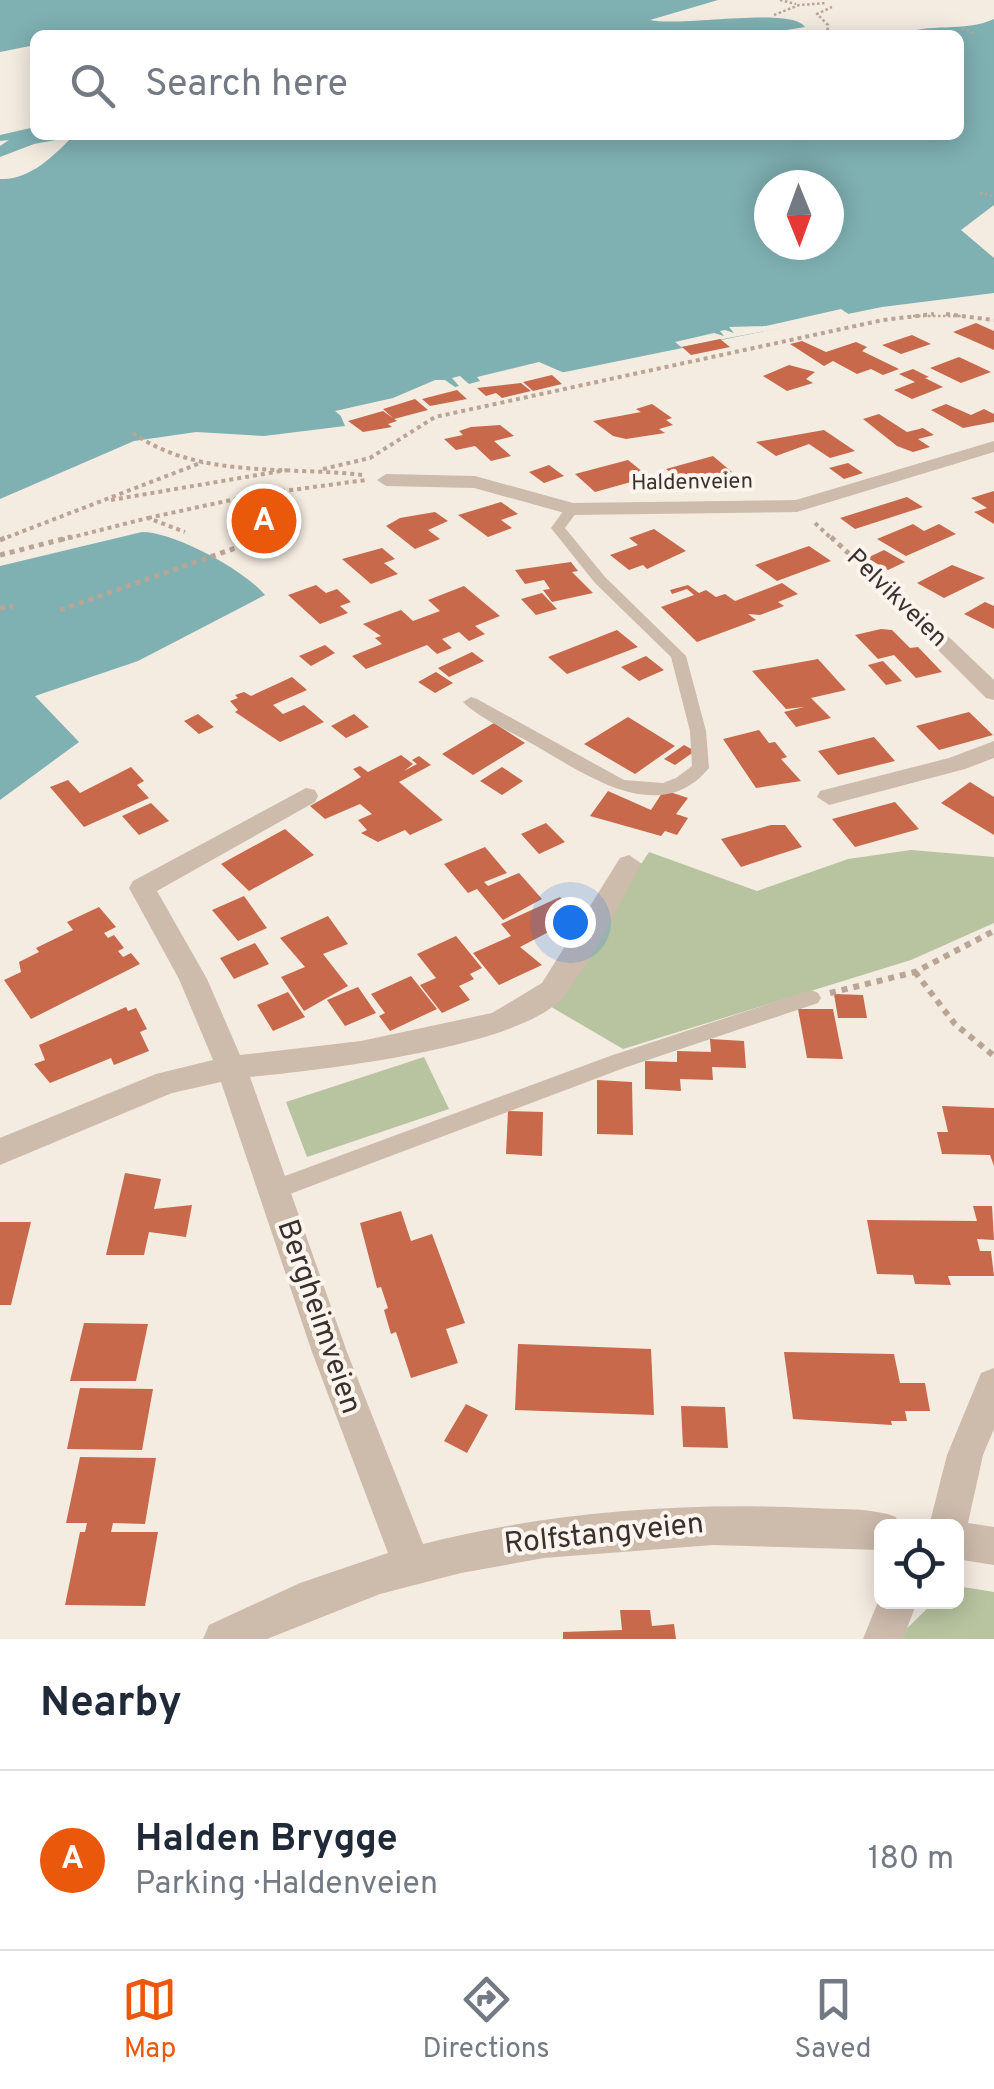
<!DOCTYPE html>
<meta charset="utf-8">
<style>
body{margin:0;font-family:Overpass,sans-serif;background:#f2f2f3;color:#1f2937}
.controls{position:absolute;right:30px;bottom:30px;display:grid;overflow:hidden;border-radius:15px;box-shadow:0 5px 25px #0003}
.controls button{width:90px;height:90px;display:grid;place-items:center;padding:0;border:0;border-bottom:2px solid #e0e1e3;background:#fff;color:#1f2937;font:50px sans-serif}
.compass{position:absolute;left:754px;top:170px;width:90px;height:90px;border-radius:50%;background:#fff;box-shadow:0 5px 25px #0003;rotate:179deg}
.you{position:absolute;left:570px;top:922px;width:35px;height:35px;margin:-25px;border:8px solid #fff;border-radius:50%;background:#1a73e8;box-shadow:0 0 0 15px #1a73e833}
.badge{display:grid;place-items:center;width:65px;height:65px;border-radius:50%;background:#ea580c;color:#fff;font-size:32px;font-weight:700}
.pin{position:absolute;translate:-50% -50%;border:5px solid #fff;box-shadow:0 2px 10px #0006}
.list{margin:0;padding:0;list-style:none}
h2{display:flex;justify-content:space-between;align-items:center;height:130px;margin:0;padding:0 40px;font-size:42px}
h2 small{font-size:32px;font-weight:400;color:#747a83}
.list li{display:grid;grid-template-columns:65px 1fr auto;gap:30px;align-items:center;box-sizing:border-box;height:180px;padding:0 40px;border-top:2px solid #e0e1e3}
.list b{display:block;font-size:38px;white-space:nowrap}
.list p{margin:0;font-size:32px;white-space:nowrap;color:#747a83}
.list em{font-size:32px;font-style:normal;color:#747a83}
.icon{flex:none;width:55px;height:55px;fill:none;stroke:currentColor;stroke-width:2;stroke-linecap:round;stroke-linejoin:round}
.map{position:relative;flex:none;width:994px;height:1639px;overflow:hidden}
.search{position:absolute;background:#fff;box-shadow:0 5px 25px #0003;left:30px;right:30px;top:30px;height:110px;display:flex;align-items:center;gap:25px;box-sizing:border-box;padding:0 35px;border-radius:15px;color:#747a83;font-size:38px}
.sheet{height:310px;background:#fff}
nav{display:flex;justify-content:space-around;align-items:center;box-sizing:border-box;height:140px;border-top:2px solid #e0e1e3;background:#fff;font-size:28px;color:#747a83}
nav a{display:grid;justify-items:center;gap:5px}
nav .on{color:#ea580c}
.map>svg:first-child{display:block}
.green{fill:#b8c4a0}
.water{fill:#7fb0b2;fill-rule:evenodd}
.pier{fill:#f4ebe1}
.building{fill:#c8694b}
.lines{fill:none;stroke-linecap:round;stroke-linejoin:round}
.path-far3{stroke:#b9a596;stroke-width:2.5;stroke-dasharray:2.5 2.5;stroke-linecap:butt}
.path-far2{stroke:#b9a596;stroke-width:4;stroke-dasharray:4 4;stroke-linecap:butt}
.path-far1{stroke:#b9a596;stroke-width:5;stroke-dasharray:5 5;stroke-linecap:butt}
.path{stroke:#b9a596;stroke-width:6;stroke-dasharray:6 6;stroke-linecap:butt}
.service{fill:#cdbbac;fill-rule:evenodd}
.minor{fill:#cdbbac;fill-rule:evenodd}
.labels{text-anchor:middle;dominant-baseline:central;stroke-width:8;stroke-linejoin:round;paint-order:stroke}
.far-street-label{font-size:22px;fill:#3b302b;stroke:#fbf5ee}
.street-label{font-size:25px;fill:#3b302b;stroke:#fbf5ee}
.near-street-label{font-size:30px;fill:#3b302b;stroke:#fbf5ee}
</style>
<div class="map">
<svg width="994" height="1639" viewBox="0 0 994 1639">
<rect width="100%" height="100%" fill="#f4ebe1"/>
<path class="green" d="M 911,850 L 994,857 L 994,923 L 911,960 L 623,1049 L 548,1005 L 649,852 L 757,891 L 848,859 Z
M 424,1057 L 449,1109 L 307,1157 L 286,1102 Z
M 957,1586 L 994,1592 L 994,1639 L 896,1639 L 934,1602 L 956,1602 Z"/>
<path class="water" d="M 0,0 L 718,0 L 650,20 C 681,27 792,6 805,27 L 756,35 L 35,35 L 35,45 L 0,52 Z
M 994,19 L 994,205 L 961,230 L 994,258 L 994,293 L 882,307 L 565,372 L 431,391 L 340,414 L 345,426 L 264,436 L 196,432 L 134,441 L 0,499 L 0,179 C 28,181 54,156 72,137 L 34,144 L 0,157 L 0,146 L 9,140 L 0,141 L 0,135 L 35,127 L 35,135 L 959,135 L 959,35 L 899,35 C 929,22 964,33 994,19 ZM 769,185 L 829,185 L 829,245 L 769,245 Z
M 142,532 C 175,532 244,570 265,595 L 138,661 L 35,696 L 79,742 L 0,800 L 0,566 Z"/>
<path class="pier" d="M 841,309 L 850,315 L 681,347 L 675,342 L 714,333 L 724,336 L 720,331 L 725,330 L 734,333 L 729,327 L 766,326 Z
M 539,362 L 569,375 L 432,395 L 346,420 L 335,411 L 393,398 L 435,380 L 445,380 L 455,387 L 459,386 L 452,378 L 460,376 L 469,384 L 480,381 L 477,377 Z"/>
<path class="building" d="M 976,323 L 994,331 L 994,350 L 953,332 Z
M 912,335 L 931,344 L 901,354 L 882,345 Z
M 720,339 L 730,347 L 691,355 L 682,347 Z
M 802,341 L 826,352 L 856,342 L 867,347 L 862,351 L 899,369 L 883,375 L 871,369 L 857,374 L 833,361 L 824,366 L 790,344 Z
M 959,357 L 991,372 L 961,383 L 930,368 Z
M 789,365 L 815,372 L 806,379 L 813,383 L 787,391 L 763,376 Z
M 913,369 L 929,377 L 925,378 L 943,387 L 912,399 L 894,390 L 915,382 L 899,374 Z
M 552,375 L 562,384 L 533,391 L 523,382 Z
M 521,383 L 531,391 L 502,398 L 496,393 L 486,396 L 477,388 Z
M 457,390 L 467,399 L 430,406 L 422,399 Z
M 415,399 L 428,410 L 394,419 L 383,409 Z
M 652,404 L 672,418 L 666,420 L 673,425 L 659,429 L 665,433 L 626,439 L 613,436 L 593,421 L 641,412 L 636,409 Z
M 946,404 L 971,415 L 984,409 L 994,414 L 994,422 L 963,428 L 931,410 Z
M 383,411 L 397,421 L 388,424 L 392,427 L 363,432 L 348,421 Z
M 879,414 L 907,432 L 923,428 L 934,435 L 918,439 L 930,447 L 913,452 L 897,446 L 863,419 Z
M 500,425 L 514,436 L 494,441 L 511,456 L 491,461 L 475,446 L 456,450 L 444,439 L 463,435 L 459,431 L 471,427 Z
M 824,430 L 855,451 L 830,458 L 809,444 L 776,456 L 756,442 Z
M 713,456 L 732,472 L 685,484 L 666,469 Z
M 628,460 L 649,477 L 595,492 L 575,474 Z
M 848,463 L 863,473 L 844,479 L 829,468 Z
M 549,465 L 564,476 L 544,483 L 529,472 Z
M 994,491 L 994,524 L 974,512 L 987,508 L 971,498 Z
M 907,497 L 923,507 L 855,529 L 840,518 Z
M 501,502 L 518,514 L 501,520 L 512,528 L 488,537 L 458,515 Z
M 435,512 L 448,521 L 428,530 L 440,539 L 415,549 L 386,526 L 400,518 Z
M 913,524 L 924,531 L 939,524 L 956,534 L 906,556 L 877,539 Z
M 654,529 L 686,551 L 647,569 L 643,565 L 629,570 L 610,555 L 638,545 L 629,538 Z
M 809,546 L 831,561 L 777,581 L 755,565 Z
M 382,548 L 395,559 L 384,563 L 398,574 L 371,584 L 342,559 Z
M 884,550 L 905,562 L 888,570 L 867,558 Z
M 571,562 L 578,571 L 572,572 L 593,593 L 552,602 L 543,590 L 550,589 L 544,580 L 525,584 L 515,570 Z
M 952,565 L 985,578 L 944,598 L 917,583 Z
M 782,583 L 798,594 L 778,602 L 784,606 L 760,615 L 748,614 L 756,620 L 697,642 L 661,607 L 694,595 L 687,589 L 672,594 L 670,590 L 688,585 L 699,593 L 706,590 L 716,597 L 725,594 L 735,601 Z
M 316,585 L 326,593 L 337,589 L 351,602 L 340,606 L 348,613 L 320,624 L 288,595 Z
M 464,586 L 500,616 L 475,626 L 485,634 L 469,641 L 459,632 L 442,639 L 452,648 L 437,654 L 427,645 L 366,669 L 352,656 L 382,644 L 375,638 L 381,636 L 363,624 L 401,610 L 413,621 L 440,611 L 428,600 Z
M 542,593 L 557,609 L 536,615 L 521,599 Z
M 985,602 L 994,606 L 994,629 L 964,614 Z
M 881,629 L 892,630 L 910,648 L 918,647 L 942,672 L 916,678 L 894,655 L 878,659 L 855,635 Z
M 617,630 L 638,647 L 567,674 L 548,657 Z
M 325,645 L 335,653 L 311,666 L 299,656 Z
M 472,652 L 484,661 L 449,677 L 438,668 Z
M 646,656 L 664,670 L 639,681 L 621,667 Z
M 818,659 L 846,690 L 811,698 L 831,718 L 796,727 L 784,712 L 804,707 L 786,709 L 752,671 Z
M 883,661 L 902,681 L 886,685 L 868,665 Z
M 436,672 L 453,683 L 435,693 L 418,682 Z
M 292,677 L 307,690 L 273,705 L 283,714 L 304,705 L 324,722 L 280,742 L 235,712 L 238,710 L 230,701 L 238,698 L 235,695 L 244,692 L 251,696 Z
M 969,712 L 993,735 L 939,750 L 916,726 Z
M 198,714 L 214,727 L 199,734 L 184,721 Z
M 354,714 L 369,727 L 346,738 L 331,726 Z
M 628,717 L 675,746 L 635,774 L 584,744 Z
M 494,723 L 525,743 L 473,775 L 442,754 Z
M 759,730 L 769,743 L 775,742 L 787,757 L 781,759 L 801,781 L 756,788 L 723,739 Z
M 874,737 L 895,761 L 838,775 L 818,751 Z
M 684,745 L 695,751 L 675,765 L 664,759 Z
M 401,755 L 413,764 L 404,771 L 417,764 L 412,760 L 419,756 L 431,765 L 399,782 L 443,820 L 410,835 L 405,830 L 378,842 L 361,833 L 367,830 L 358,820 L 372,814 L 360,804 L 325,819 L 310,806 L 361,777 L 353,769 L 360,766 L 368,772 Z
M 131,767 L 144,781 L 137,785 L 149,798 L 84,827 L 50,787 L 68,780 L 80,793 Z
M 502,767 L 523,781 L 502,795 L 480,781 Z
M 970,782 L 994,797 L 994,835 L 941,803 Z
M 664,790 L 688,798 L 676,814 L 688,818 L 677,835 L 665,831 L 661,836 L 590,816 L 608,791 L 651,810 Z
M 895,802 L 919,829 L 855,847 L 832,819 Z
M 151,803 L 169,821 L 139,835 L 122,816 Z
M 546,823 L 565,842 L 539,854 L 521,834 Z
M 771,825 L 785,825 L 802,847 L 741,867 L 721,839 Z
M 285,829 L 314,855 L 249,891 L 221,864 Z
M 485,847 L 507,873 L 484,882 L 488,886 L 519,873 L 542,899 L 503,920 L 477,889 L 468,893 L 444,864 Z
M 244,896 L 267,928 L 238,941 L 212,910 Z
M 560,897 L 579,916 L 520,947 L 542,965 L 499,985 L 473,953 L 511,936 L 501,924 Z
M 99,907 L 116,927 L 104,933 L 108,938 L 114,935 L 124,948 L 118,951 L 123,957 L 131,953 L 140,964 L 31,1019 L 4,980 L 21,972 L 19,962 L 39,952 L 36,948 L 73,930 L 67,922 Z
M 328,916 L 348,944 L 323,954 L 348,986 L 304,1011 L 281,977 L 305,967 L 280,938 Z
M 456,936 L 482,968 L 470,974 L 474,979 L 459,986 L 470,1000 L 442,1013 L 420,985 L 436,978 L 417,954 Z
M 255,943 L 269,964 L 234,979 L 220,958 Z
M 411,976 L 437,1009 L 390,1031 L 379,1016 L 385,1013 L 371,994 Z
M 358,987 L 376,1013 L 345,1026 L 327,1000 Z
M 288,992 L 305,1017 L 273,1031 L 257,1005 Z
M 834,994 L 863,995 L 867,1018 L 838,1018 Z
M 126,1007 L 128,1011 L 136,1008 L 147,1029 L 140,1032 L 149,1051 L 114,1065 L 111,1058 L 50,1083 L 34,1064 L 45,1060 L 39,1045 Z
M 798,1009 L 833,1009 L 843,1059 L 807,1058 Z
M 710,1039 L 744,1041 L 746,1068 L 712,1067 L 713,1080 L 680,1079 L 681,1091 L 645,1089 L 645,1061 L 677,1062 L 677,1051 L 711,1052 Z
M 597,1080 L 632,1082 L 633,1135 L 597,1134 Z
M 942,1106 L 994,1108 L 994,1166 L 990,1155 L 942,1154 L 937,1132 L 948,1132 Z
M 508,1111 L 543,1112 L 542,1156 L 506,1154 Z
M 125,1173 L 161,1179 L 154,1209 L 192,1205 L 186,1237 L 149,1232 L 144,1255 L 106,1255 Z
M 973,1206 L 992,1206 L 994,1240 L 977,1239 L 980,1251 L 991,1251 L 994,1276 L 948,1276 L 951,1285 L 915,1284 L 913,1275 L 877,1274 L 867,1220 L 977,1221 Z
M 401,1211 L 411,1241 L 432,1234 L 465,1323 L 446,1329 L 458,1363 L 411,1378 L 396,1332 L 391,1334 L 384,1310 L 388,1308 L 381,1287 L 377,1288 L 360,1223 Z
M 0,1222 L 31,1222 L 11,1305 L 0,1305 Z
M 84,1323 L 148,1324 L 136,1381 L 70,1381 Z
M 518,1344 L 651,1349 L 654,1415 L 515,1410 Z
M 784,1352 L 894,1354 L 900,1383 L 925,1383 L 930,1411 L 905,1411 L 907,1421 L 891,1421 L 892,1425 L 793,1419 Z
M 80,1388 L 153,1389 L 142,1450 L 67,1449 Z
M 466,1404 L 488,1415 L 467,1453 L 444,1441 Z
M 681,1406 L 725,1407 L 728,1448 L 683,1447 Z
M 80,1457 L 156,1458 L 145,1524 L 113,1523 L 111,1532 L 158,1532 L 145,1606 L 65,1605 L 80,1532 L 85,1532 L 87,1523 L 66,1523 Z
M 620,1610 L 650,1610 L 652,1626 L 674,1624 L 676,1639 L 563,1639 L 563,1632 L 622,1630 Z"/>
<g class="lines">
<path class="path-far3" d="M 780,0 L 796,4
M 774,15 L 799,5 L 827,3
M 962,28 L 974,33
M 827,35 L 828,25 L 817,14 L 832,7
M 980,193 L 994,196
M 913,316 L 965,316"/>
<path class="path-far2" d="M 946,314 L 994,320
M 133,433 C 198,479 287,466 363,475
M 323,469 L 370,458 L 435,417 L 883,320 L 934,314
M 111,500 L 287,470
M 148,518 L 254,495 L 366,480
M 815,523 L 833,540
M 0,540 L 203,462
M 61,540 L 148,518 L 185,532"/>
<path class="path-far1" d="M 831,537 L 888,590
M 0,540 L 7,537
M 0,555 L 71,537
M 0,608 L 13,606
M 60,610 L 244,545"/>
<path class="path" d="M 915,972 L 955,1024 L 994,1056
M 830,993 L 915,972 L 994,931"/>
<path class="service" d="M 572,505 L 579,509 L 565,528 L 605,577 L 686,656 L 706,731 L 709,768 C 658,830 581,771 529,742 C 508,730 480,719 463,702 L 471,697 L 477,699 L 624,780 L 663,783 L 676,778 L 692,766 L 690,731 L 671,657 L 595,583 L 551,528 L 567,506 Z
M 811,990 L 818,993 L 821,998 L 818,1003 L 624,1068 L 274,1200 L 266,1197 L 263,1190 L 266,1183 L 610,1056 Z"/>
<path class="minor" d="M 994,441 L 994,452 L 797,512 L 572,515 L 474,488 L 386,486 L 377,480 L 386,474 L 475,476 L 573,503 L 796,500 Z
M 901,596 L 908,598 L 994,680 L 994,700 L 986,698 L 894,606 L 891,602 Z
M 994,741 L 994,758 L 965,769 L 829,805 L 817,797 L 820,791 L 949,758 Z
M 306,788 L 315,790 L 318,796 L 315,802 L 157,891 L 207,979 L 240,1055 L 361,1041 L 492,1013 L 542,983 L 620,858 L 629,855 L 642,864 C 617,906 594,957 564,996 C 522,1048 318,1070 250,1077 L 347,1352 L 423,1544 C 549,1512 682,1502 812,1508 C 839,1510 870,1507 896,1517 L 899,1526 L 882,1526 L 882,1550 L 713,1545 L 544,1558 L 461,1573 L 380,1594 L 267,1639 L 203,1639 L 209,1625 L 300,1583 L 388,1553 L 312,1352 L 221,1082 L 172,1093 L 0,1165 L 0,1138 L 156,1074 L 213,1060 L 179,979 L 129,888 L 133,881 Z
M 994,1368 L 994,1429 L 983,1455 L 968,1523 L 994,1527 L 994,1565 L 956,1559 L 956,1526 L 929,1526 L 947,1455 L 981,1373 Z
M 882,1592 L 882,1602 L 917,1602 L 903,1639 L 863,1639 Z"/>
</g>
<g class="labels">
<g class="far-street-label">
<text transform="translate(692 483) rotate(-1)">Haldenveien</text>
</g>
<g class="street-label">
<text transform="translate(896 599) rotate(44)">Pelvikveien</text>
</g>
<g class="near-street-label">
<text transform="translate(318 1317) rotate(71)">Bergheimveien</text>
<text transform="translate(604 1535) rotate(-6)">Rolfstangveien</text>
</g>
</g>
</svg>
<div class="controls">
<button><svg class="icon" aria-label="locate" viewBox="0 0 24 24"><circle cx="12" cy="12" r="6"/><path d="M12 2v4M12 18v4M2 12h4M18 12h4"/></svg></button>
</div>
<svg class="compass" viewBox="-18 -18 36 36"><path d="M0-13l5 13h-10z" fill="#e53935"/><path d="M0 13l5-13h-10z" fill="#747a83"/></svg>
<div class="you"></div>
<div class="pin badge" style="left:264px;top:521px">A</div>
<div class="search"><svg class="icon" aria-label="search" viewBox="0 0 24 24"><circle cx="10" cy="10" r="6"/><path d="M15 15l6 6"/></svg>Search here</div>
</div>
<section class="sheet">
<h2>Nearby<small></small></h2>
<ul class="list">
<li><span class="badge">A</span><div><b>Halden Brygge</b><p>Parking · Haldenveien</p></div><em>180 m</em></li>
</ul>
</section>
<nav>
<a class="on"><svg class="icon" aria-label="map" viewBox="0 0 24 24"><path d="M3 6l6-2 6 2 6-2v14l-6 2-6-2-6 2zM9 4v14M15 6v14"/></svg>Map</a>
<a><svg class="icon" aria-label="directions" viewBox="0 0 24 24"><path d="M12 3l9 9-9 9-9-9zM9 14v-3h6M13 9l2 2-2 2"/></svg>Directions</a>
<a><svg class="icon" aria-label="saved" viewBox="0 0 24 24"><path d="M7 4h10v16l-5-4-5 4z"/></svg>Saved</a>
</nav>
